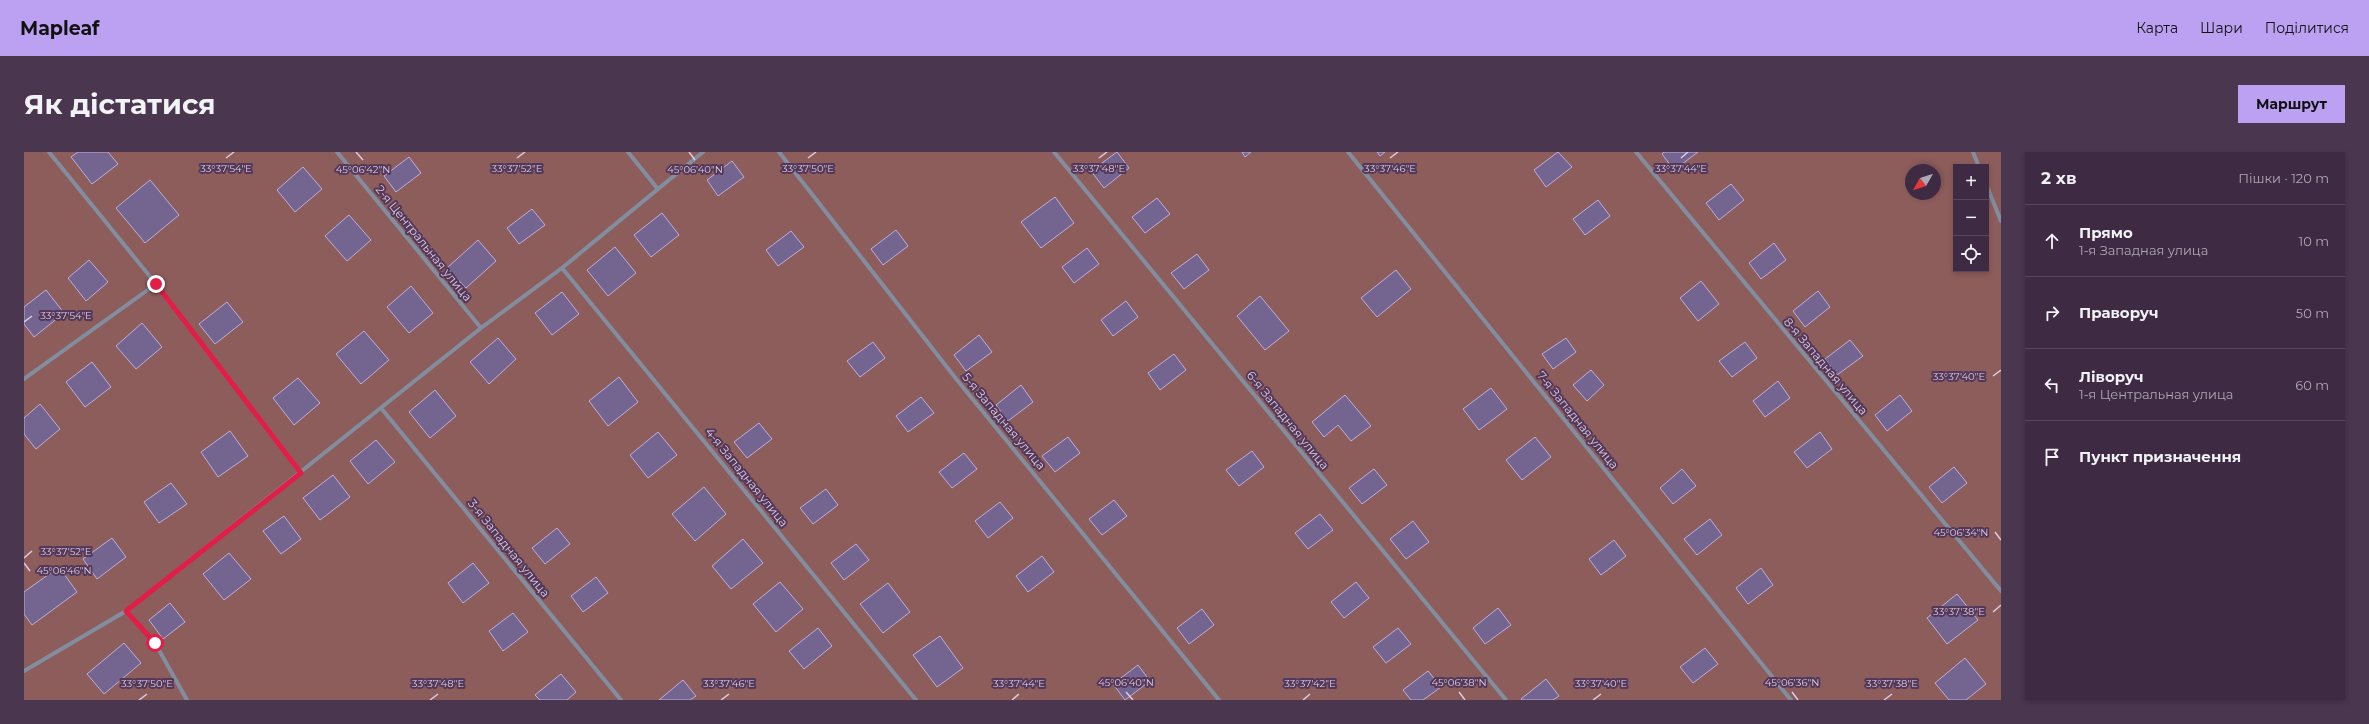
<!DOCTYPE html>
<html lang="uk">
<meta charset="utf-8">
<style>
body{margin:0;font-family:Montserrat,sans-serif;background:#4a364f;color:#f1f3f6}
.controls{position:absolute;right:12px;top:12px;display:grid;overflow:hidden;border-radius:0px;box-shadow:0 2px 6px #0003}
.controls button{width:36px;height:36px;display:grid;place-items:center;padding:0;border:0;border-bottom:1px solid #58465d;background:#3f2a44;color:#f1f3f6;font:20px sans-serif}
.compass{position:absolute;left:1881px;top:12px;width:36px;height:36px;border-radius:50%;background:#3f2a44;box-shadow:0 2px 6px #0003;rotate:231deg}
.stop{position:absolute;width:12px;height:12px;margin:-9px;border:3px solid #e11d48;border-radius:50%;background:#fff}
.stop.end{background:#e11d48;border-color:#fff;box-shadow:0 1px 4px #0008}
.list{margin:0;padding:0;list-style:none}
h2{display:flex;justify-content:space-between;align-items:center;height:52px;margin:0;padding:0 16px;font-size:17px}
h2 small{font-size:13px;font-weight:400;color:#ada7b2}
.list li{display:grid;grid-template-columns:26px 1fr auto;gap:12px;align-items:center;box-sizing:border-box;height:72px;padding:0 16px;border-top:1px solid #58465d}
.list b{display:block;font-size:15px;white-space:nowrap}
.list p{margin:0;font-size:13px;white-space:nowrap;color:#ada7b2}
.list em{font-size:13px;font-style:normal;color:#ada7b2}
.icon{flex:none;width:22px;height:22px;fill:none;stroke:currentColor;stroke-width:2;stroke-linecap:round;stroke-linejoin:round}
.map{position:relative;flex:none;width:1977px;height:548px;overflow:hidden;border-radius:0px}
header{display:flex;align-items:center;gap:24px;box-sizing:border-box;height:56px;padding:0 20px;background:#bca0f2;color:#111}
header strong{font-size:19px}
nav{display:flex;gap:22px;margin-inline-start:auto;font-size:14px}
.intro{display:flex;align-items:center;justify-content:space-between;box-sizing:border-box;height:96px;padding:0 24px}
h1{margin:0;font-size:28px}
.button{padding:10px 18px;border-radius:0px;background:#bca0f2;color:#111;font-size:14px;font-weight:700}
main{display:flex;gap:24px;padding:0 24px}
aside{flex:1;background:#3f2a44;border-radius:0px;box-shadow:0 2px 6px #0003}
.map>svg:first-child{display:block}
.green{fill:#8d5d5c;fill-rule:evenodd}
.building{fill:#746590;stroke:#beaedd}
.lines{fill:none;stroke-linecap:round;stroke-linejoin:round}
.minor{stroke:#828ea0;stroke-width:4}
.route{stroke:#e11d48;stroke-width:5}
.ticks{fill:none;stroke:#dccbe0;stroke-width:1.5}
.labels{text-anchor:middle;dominant-baseline:central;stroke-width:4;stroke-linejoin:round;paint-order:stroke}
.street-label{font-size:12px;fill:#dccbe0;stroke:#54385a}
.ticks-label{font-size:10px;text-anchor:middle;fill:#dccbe0;stroke:#54385a;stroke-width:4;stroke-linejoin:round;paint-order:stroke}
</style>
<header>
<strong>Mapleaf</strong>
<nav><a>Карта</a><a>Шари</a><a>Поділитися</a></nav>
</header>
<div class="intro"><h1>Як дістатися</h1><a class="button">Маршрут</a></div>
<main>
<div class="map">
<svg width="1977" height="548" viewBox="0 0 1977 548">
<rect width="100%" height="100%" fill="#54385a"/>
<path class="green" d="M 0,0 L 1977,0 L 1977,548 L 0,548 ZM 1932,15 L 1962,15 L 1962,117 L 1932,117 ZM 1887,18 L 1911,18 L 1911,42 L 1887,42 Z"/>
<path class="building" d="M 54,0 L 84,0 L 94,12 L 68,32 L 47,5 Z
M 1093,0 L 1105,16 L 1080,36 L 1067,19 Z
M 1218,0 L 1227,0 L 1221,5 Z
M 1353,0 L 1361,0 L 1356,4 Z
M 1534,0 L 1548,15 L 1522,35 L 1510,18 Z
M 1640,0 L 1674,0 L 1650,18 L 1638,2 Z
M 385,5 L 397,21 L 372,40 L 360,24 Z
M 708,9 L 720,25 L 694,44 L 683,28 Z
M 279,15 L 298,37 L 271,60 L 253,38 Z
M 126,28 L 155,63 L 121,91 L 92,56 Z
M 1707,32 L 1720,48 L 1695,68 L 1682,51 Z
M 1031,45 L 1050,71 L 1017,96 L 997,70 Z
M 1133,46 L 1146,62 L 1121,81 L 1108,65 Z
M 1574,48 L 1586,64 L 1561,83 L 1549,67 Z
M 508,57 L 521,73 L 495,92 L 483,76 Z
M 638,61 L 655,83 L 627,105 L 610,83 Z
M 325,63 L 347,88 L 323,109 L 301,84 Z
M 872,78 L 884,94 L 859,113 L 847,97 Z
M 767,79 L 780,95 L 754,114 L 742,98 Z
M 454,88 L 472,109 L 442,136 L 423,116 Z
M 1750,91 L 1762,108 L 1737,127 L 1725,111 Z
M 591,95 L 612,121 L 584,144 L 563,118 Z
M 1063,96 L 1075,112 L 1050,131 L 1038,115 Z
M 1173,102 L 1185,118 L 1160,137 L 1147,121 Z
M 65,108 L 84,130 L 62,149 L 44,126 Z
M 1372,118 L 1387,137 L 1353,165 L 1337,146 Z
M 1677,129 L 1695,152 L 1674,169 L 1656,146 Z
M 387,134 L 409,161 L 385,181 L 363,155 Z
M 22,138 L 40,161 L 10,185 L 0,172 L 0,155 Z
M 1794,139 L 1806,155 L 1781,175 L 1769,159 Z
M 538,140 L 555,162 L 528,183 L 511,161 Z
M 1236,144 L 1265,179 L 1241,198 L 1213,164 Z
M 1102,149 L 1114,165 L 1089,184 L 1077,168 Z
M 203,150 L 219,170 L 191,192 L 175,172 Z
M 118,171 L 138,195 L 112,217 L 92,194 Z
M 340,179 L 365,208 L 337,232 L 312,202 Z
M 955,183 L 968,200 L 942,219 L 930,203 Z
M 474,186 L 492,207 L 465,232 L 446,210 Z
M 1542,186 L 1552,200 L 1529,217 L 1518,202 Z
M 1826,188 L 1839,204 L 1813,223 L 1801,207 Z
M 849,190 L 861,206 L 836,225 L 823,209 Z
M 1721,190 L 1733,206 L 1708,225 L 1695,209 Z
M 1150,202 L 1162,218 L 1136,238 L 1124,221 Z
M 68,210 L 87,235 L 61,255 L 42,230 Z
M 1567,218 L 1580,233 L 1563,249 L 1549,233 Z
M 595,225 L 614,250 L 584,274 L 565,249 Z
M 274,226 L 296,251 L 270,273 L 249,246 Z
M 1754,229 L 1766,246 L 1741,265 L 1729,249 Z
M 997,233 L 1009,250 L 984,269 L 972,253 Z
M 1467,236 L 1483,257 L 1455,278 L 1439,257 Z
M 411,238 L 432,264 L 406,286 L 385,260 Z
M 1321,243 L 1347,274 L 1327,289 L 1314,273 L 1300,285 L 1288,270 Z
M 1876,243 L 1888,259 L 1863,279 L 1851,263 Z
M 897,245 L 910,261 L 884,280 L 872,264 Z
M 16,252 L 36,277 L 12,297 L 0,282 L 0,266 Z
M 735,271 L 748,287 L 723,306 L 710,290 Z
M 206,279 L 224,304 L 194,325 L 177,300 Z
M 634,280 L 653,303 L 624,326 L 606,303 Z
M 1796,280 L 1808,297 L 1783,316 L 1770,300 Z
M 1044,285 L 1056,301 L 1031,320 L 1018,304 Z
M 1511,285 L 1527,305 L 1498,328 L 1482,308 Z
M 352,288 L 371,310 L 344,332 L 326,309 Z
M 1228,299 L 1240,315 L 1215,334 L 1202,318 Z
M 940,301 L 953,317 L 928,336 L 915,320 Z
M 1930,315 L 1943,331 L 1918,351 L 1905,335 Z
M 1350,317 L 1363,333 L 1338,352 L 1325,336 Z
M 1658,317 L 1672,334 L 1649,352 L 1636,336 Z
M 309,323 L 326,345 L 296,368 L 279,346 Z
M 147,331 L 163,352 L 135,371 L 120,350 Z
M 680,335 L 702,362 L 671,389 L 648,362 Z
M 802,337 L 814,353 L 789,372 L 776,356 Z
M 1090,348 L 1103,364 L 1078,383 L 1065,367 Z
M 976,350 L 989,366 L 964,386 L 951,369 Z
M 1296,362 L 1309,378 L 1284,397 L 1271,381 Z
M 260,364 L 277,387 L 257,402 L 239,379 Z
M 1686,367 L 1698,383 L 1673,403 L 1660,387 Z
M 1389,369 L 1405,390 L 1382,407 L 1366,387 Z
M 533,376 L 546,392 L 521,412 L 508,396 Z
M 88,386 L 102,405 L 73,427 L 59,407 Z
M 719,387 L 739,411 L 707,437 L 688,414 Z
M 1590,388 L 1602,404 L 1577,423 L 1565,407 Z
M 832,392 L 845,408 L 820,428 L 807,411 Z
M 205,401 L 227,427 L 200,448 L 179,422 Z
M 1018,404 L 1030,420 L 1004,440 L 992,424 Z
M 449,411 L 465,431 L 439,451 L 424,431 Z
M 35,415 L 53,440 L 8,473 L 0,462 L 0,440 Z
M 1737,416 L 1749,433 L 1724,452 L 1712,436 Z
M 572,425 L 584,441 L 559,460 L 547,444 Z
M 756,430 L 779,457 L 752,480 L 729,452 Z
M 1332,430 L 1345,446 L 1320,466 L 1307,450 Z
M 864,431 L 886,460 L 859,481 L 836,452 Z
M 1933,442 L 1954,468 L 1923,492 L 1903,466 Z
M 146,451 L 161,470 L 139,487 L 125,468 Z
M 1474,456 L 1487,473 L 1461,492 L 1449,476 Z
M 1178,457 L 1190,473 L 1165,492 L 1153,476 Z
M 489,461 L 504,480 L 479,499 L 465,479 Z
M 794,476 L 808,494 L 780,517 L 765,499 Z
M 1374,476 L 1387,492 L 1362,511 L 1349,495 Z
M 916,484 L 939,516 L 913,535 L 889,503 Z
M 100,491 L 117,511 L 80,542 L 63,522 Z
M 1681,496 L 1694,512 L 1669,531 L 1656,515 Z
M 1941,506 L 1962,532 L 1942,548 L 1925,548 L 1911,531 Z
M 1114,513 L 1126,529 L 1101,548 L 1089,532 Z
M 1404,519 L 1417,535 L 1399,548 L 1387,548 L 1379,538 Z
M 537,522 L 552,540 L 543,548 L 516,548 L 511,543 Z
M 1522,527 L 1535,544 L 1529,548 L 1498,548 L 1497,547 Z
M 659,528 L 672,544 L 666,548 L 635,548 Z"/>
<g class="lines">
<path class="minor" d="M 25,0 L 132,132 L 277,321
M 313,0 L 457,176
M 604,0 L 633,36
M 755,0 L 933,228 L 1195,548
M 1030,0 L 1482,548
M 1324,0 L 1767,548
M 1612,0 L 1977,439
M 1949,0 L 1955,15
M 1962,32 L 1977,69
M 538,116 L 892,548
M 0,227 L 132,132
M 357,256 L 597,548
M 102,459 L 131,491 L 163,548
M 0,519 L 102,459 L 457,176 L 538,116 L 679,0"/>
</g>
<g class="lines">
<path class="route" d="M 131,491 L 102,459 L 277,321 L 132,132"/>
</g>
<path class="ticks" d="M 332,0 L 339,8M 665,0 L 671,8M 202,6 L 210,0M 493,6 L 501,0M 784,6 L 792,0M 1075,6 L 1083,0M 1366,6 L 1374,0M 1657,6 L 1664,0M 0,170 L 8,164M 1969,224 L 1977,218M 1971,380 L 1977,388M 0,406 L 8,399M 0,411 L 6,419M 1969,460 L 1977,453M 1102,540 L 1109,548M 1435,540 L 1441,548M 1768,540 L 1774,548M 115,548 L 123,542M 406,548 L 414,542M 697,548 L 705,542M 988,548 L 995,542M 1279,548 L 1286,542M 1569,548 L 1577,542M 1860,548 L 1868,542"/>
<g class="labels">
<g class="street-label">
<text transform="translate(400 91) rotate(51)">2-я Центральная улица</text>
<text transform="translate(1802 214) rotate(50)">8-я Западная улица</text>
<text transform="translate(1264 268) rotate(51)">6-я Западная улица</text>
<text transform="translate(1554 268) rotate(51)">7-я Западная улица</text>
<text transform="translate(980 269) rotate(50)">5-я Западная улица</text>
<text transform="translate(723 325) rotate(51)">4-я Западная улица</text>
<text transform="translate(485 396) rotate(51)">3-я Западная улица</text>
</g>
</g>
<g class="ticks-label">
<text x="202" y="20">33°37'54"E</text>
<text x="493" y="20">33°37'52"E</text>
<text x="784" y="20">33°37'50"E</text>
<text x="1075" y="20">33°37'48"E</text>
<text x="1366" y="20">33°37'46"E</text>
<text x="1657" y="20">33°37'44"E</text>
<text x="339" y="21">45°06'42"N</text>
<text x="671" y="21">45°06'40"N</text>
<text x="42" y="167">33°37'54"E</text>
<text x="1935" y="228">33°37'40"E</text>
<text x="1937" y="384">45°06'34"N</text>
<text x="42" y="403">33°37'52"E</text>
<text x="40" y="422">45°06'46"N</text>
<text x="1935" y="463">33°37'38"E</text>
<text x="1102" y="534">45°06'40"N</text>
<text x="1435" y="534">45°06'38"N</text>
<text x="1768" y="534">45°06'36"N</text>
<text x="123" y="535">33°37'50"E</text>
<text x="414" y="535">33°37'48"E</text>
<text x="705" y="535">33°37'46"E</text>
<text x="995" y="535">33°37'44"E</text>
<text x="1286" y="535">33°37'42"E</text>
<text x="1577" y="535">33°37'40"E</text>
<text x="1868" y="535">33°37'38"E</text>
</g>
</svg>
<div class="controls">
<button>+</button>
<button>−</button>
<button><svg class="icon" aria-label="locate" viewBox="0 0 24 24"><circle cx="12" cy="12" r="6"/><path d="M12 2v4M12 18v4M2 12h4M18 12h4"/></svg></button>
</div>
<svg class="compass" viewBox="-18 -18 36 36"><path d="M0-13l5 13h-10z" fill="#e53935"/><path d="M0 13l5-13h-10z" fill="#ada7b2"/></svg>
<div class="stop" style="left:131px;top:491px"></div>
<div class="stop end" style="left:132px;top:132px"></div>
</div>
<aside>
<h2>2 хв<small>Пішки · 120 m</small></h2>
<ul class="list">
<li><svg class="icon" aria-label="ahead" viewBox="0 0 24 24"><path d="M12 20V5M6 11l6-6 6 6"/></svg><div><b>Прямо</b><p>1-я Западная улица</p></div><em>10 m</em></li>
<li><svg class="icon" aria-label="right" viewBox="0 0 24 24"><path d="M7 20v-9h11M14 6l5 5-5 5"/></svg><div><b>Праворуч</b></div><em>50 m</em></li>
<li><svg class="icon" aria-label="left" viewBox="0 0 24 24"><path d="M17 20v-9H6M10 6l-5 5 5 5"/></svg><div><b>Ліворуч</b><p>1-я Центральная улица</p></div><em>60 m</em></li>
<li><svg class="icon" aria-label="arrive" viewBox="0 0 24 24"><path d="M6 21V4h12l-3 4 3 4H6"/></svg><div><b>Пункт призначення</b></div></li>
</ul>
</aside>
</main>
